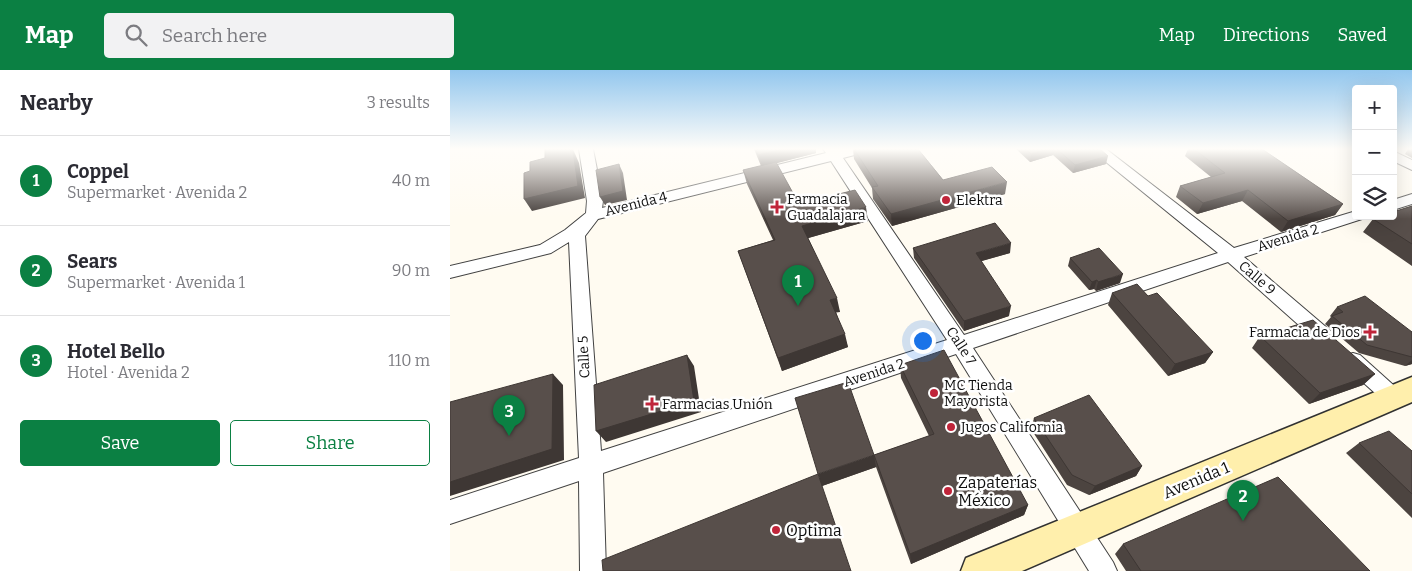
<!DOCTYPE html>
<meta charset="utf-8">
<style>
body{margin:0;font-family:Bitter,serif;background:#f2f2f3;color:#2b2b33}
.controls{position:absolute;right:15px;top:15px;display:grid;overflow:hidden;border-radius:5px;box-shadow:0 5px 20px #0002}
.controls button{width:45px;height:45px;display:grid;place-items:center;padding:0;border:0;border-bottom:1px solid #e1e1e2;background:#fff;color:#2b2b33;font:25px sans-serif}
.you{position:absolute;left:472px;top:270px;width:18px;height:18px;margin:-12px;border:4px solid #fff;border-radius:50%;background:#1a73e8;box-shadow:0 0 0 8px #1a73e833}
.badge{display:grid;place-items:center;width:32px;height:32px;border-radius:50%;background:#0b8043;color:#fff;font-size:16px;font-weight:700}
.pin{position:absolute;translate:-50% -41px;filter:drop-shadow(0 1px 2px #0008)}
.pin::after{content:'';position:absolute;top:26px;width:18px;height:15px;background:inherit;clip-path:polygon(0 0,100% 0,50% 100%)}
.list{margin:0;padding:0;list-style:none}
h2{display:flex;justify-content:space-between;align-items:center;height:65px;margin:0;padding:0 20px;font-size:21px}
h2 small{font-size:16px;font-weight:400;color:#7c7c81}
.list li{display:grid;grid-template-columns:32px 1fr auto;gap:15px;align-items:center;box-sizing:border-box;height:90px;padding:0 20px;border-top:1px solid #e1e1e2}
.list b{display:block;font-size:19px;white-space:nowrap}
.list p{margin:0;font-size:16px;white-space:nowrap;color:#7c7c81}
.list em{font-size:16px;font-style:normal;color:#7c7c81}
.actions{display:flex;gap:10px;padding:15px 20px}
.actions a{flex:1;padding:11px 0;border:1px solid #0b8043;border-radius:5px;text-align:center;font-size:18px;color:#0b8043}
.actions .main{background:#0b8043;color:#fff}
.icon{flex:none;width:28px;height:28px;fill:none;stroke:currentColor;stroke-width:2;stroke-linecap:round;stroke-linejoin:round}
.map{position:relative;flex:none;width:962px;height:501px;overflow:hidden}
header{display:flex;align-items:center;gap:30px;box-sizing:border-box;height:70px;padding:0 25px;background:#0b8043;color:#fff}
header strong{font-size:24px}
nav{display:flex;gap:28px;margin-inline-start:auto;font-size:18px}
.search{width:350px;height:45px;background:#f2f2f3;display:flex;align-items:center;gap:12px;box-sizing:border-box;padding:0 18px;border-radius:5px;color:#7c7c81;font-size:19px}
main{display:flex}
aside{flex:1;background:#fff}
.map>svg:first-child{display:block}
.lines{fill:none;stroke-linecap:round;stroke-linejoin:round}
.minor-casing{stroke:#424242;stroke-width:2}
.secondary-casing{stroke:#313131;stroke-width:3}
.minor{fill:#fff;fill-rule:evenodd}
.secondary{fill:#ffefac;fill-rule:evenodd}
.wall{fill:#4c4440}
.shaded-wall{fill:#3e3734}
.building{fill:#584f4b;stroke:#3e3734}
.poi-dot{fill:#c0253a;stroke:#fff;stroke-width:2}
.labels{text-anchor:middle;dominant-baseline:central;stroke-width:5;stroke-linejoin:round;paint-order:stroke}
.poi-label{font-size:14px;fill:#0f0f0f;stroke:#fff;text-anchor:start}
.street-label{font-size:14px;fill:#0f0f0f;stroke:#fff}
.near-street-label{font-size:16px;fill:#0f0f0f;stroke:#fff}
.near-poi-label{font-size:16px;fill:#0f0f0f;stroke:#fff;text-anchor:start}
</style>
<header>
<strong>Map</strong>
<div class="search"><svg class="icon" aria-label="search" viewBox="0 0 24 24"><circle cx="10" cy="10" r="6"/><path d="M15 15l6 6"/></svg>Search here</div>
<nav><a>Map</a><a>Directions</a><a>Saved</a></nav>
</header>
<main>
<aside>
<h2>Nearby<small>3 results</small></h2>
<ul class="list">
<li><span class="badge">1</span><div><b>Coppel</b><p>Supermarket · Avenida 2</p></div><em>40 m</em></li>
<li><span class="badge">2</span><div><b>Sears</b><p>Supermarket · Avenida 1</p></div><em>90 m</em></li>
<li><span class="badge">3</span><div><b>Hotel Bello</b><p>Hotel · Avenida 2</p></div><em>110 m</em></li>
</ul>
<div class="actions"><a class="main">Save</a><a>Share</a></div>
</aside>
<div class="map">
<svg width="962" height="501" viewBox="0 0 962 501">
<rect width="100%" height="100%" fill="#fffbf1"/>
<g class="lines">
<defs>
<path id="minor" d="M 129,79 L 143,79 L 153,131 L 152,138 L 376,83 L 373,79 L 418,79 L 416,82 L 393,88 L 514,265 L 768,183 L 640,79 L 656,79 L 784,178 L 906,141 L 906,146 L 914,146 L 912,149 L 794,187 L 883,263 L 886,268 L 883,273 L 876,275 L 869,273 L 778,192 L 523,278 L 663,492 L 667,501 L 639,501 L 506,284 L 153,403 L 156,501 L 130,501 L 129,411 L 0,454 L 0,430 L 129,388 L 119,172 L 101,183 L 0,208 L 0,196 L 90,175 L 115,160 L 136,143 L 137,131 ZM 381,91 L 497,270 L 151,381 L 135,166 L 148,149 Z
M 943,81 L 962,90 L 962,100 L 943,91 Z
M 962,124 L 962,134 L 943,140 L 943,130 Z
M 903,283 L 910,285 L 950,321 L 954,327 L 950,333 L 943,336 L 936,333 L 896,297 L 893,291 L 896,285 Z"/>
<path id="secondary" d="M 962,307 L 962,332 L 572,501 L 511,501 L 516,488 Z"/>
</defs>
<use href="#minor" class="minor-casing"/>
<use href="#secondary" class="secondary-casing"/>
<use href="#minor" class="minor"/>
<use href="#secondary" class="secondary"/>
</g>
<path class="wall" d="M 304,79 L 366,79 L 366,83 L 326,93 L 349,134 L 418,151 L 358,168 L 390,242 L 386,242 L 398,277 L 332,301 L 288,181 L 323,170 L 297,114 L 293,100 L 311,96 Z
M 403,79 L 468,79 L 493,110 L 555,124 L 442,156 L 423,129 L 422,118 L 404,89 Z
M 566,79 L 650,79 L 656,94 L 623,103 L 603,85 L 580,92 Z
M 738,79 L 812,79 L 893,134 L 885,145 L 831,162 L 792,131 L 747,144 L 726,127 L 730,116 L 761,107 L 735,86 Z
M 958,79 L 962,79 L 962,88 L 955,84 Z
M 962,136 L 962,196 L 913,162 L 923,149 Z
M 463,178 L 560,183 L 531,191 L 559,246 L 514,261 L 464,188 Z
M 620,188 L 670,213 L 646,221 L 644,219 L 639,220 L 618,196 Z
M 662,223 L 698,226 L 763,282 L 755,293 L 718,306 L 658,235 Z
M 887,237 L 962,262 L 962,294 L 955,296 L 909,283 L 875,254 L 881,247 L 880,246 Z
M 810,266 L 925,304 L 913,315 L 859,334 L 802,278 Z
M 450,295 L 578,435 L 574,445 L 461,494 L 426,397 L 372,416 L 153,501 L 424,385 L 479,366 L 451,308 Z
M 584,348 L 692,396 L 686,406 L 639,425 L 617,415 L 581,359 Z
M 909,373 L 962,381 L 962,448 L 896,383 Z
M 673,474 L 920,501 L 676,501 L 665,484 Z"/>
<path class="shaded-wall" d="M 120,79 L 123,79 L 129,93 L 135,128 L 82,141 L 74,129 L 121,82 Z
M 334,79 L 366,79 L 366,83 L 312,97 L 308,85 Z
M 598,79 L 605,79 L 603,85 L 580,92 L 581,84 Z
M 658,86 L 656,94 L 623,103 L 625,95 Z
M 169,94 L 173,103 L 177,130 L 155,135 L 150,127 Z
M 557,112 L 555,124 L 442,156 L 441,144 Z
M 798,120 L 792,131 L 747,144 L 753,133 Z
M 893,134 L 885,145 L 831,162 L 838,151 Z
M 416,137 L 418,151 L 355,169 L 352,156 Z
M 561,173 L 560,183 L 525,193 L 526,183 Z
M 673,204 L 670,213 L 646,221 L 648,212 Z
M 647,210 L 644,219 L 639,220 L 642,212 Z
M 387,228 L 390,242 L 383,243 L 380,230 Z
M 561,236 L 559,246 L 514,261 L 514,251 Z
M 395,264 L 398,277 L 332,301 L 328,288 Z
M 763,282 L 755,293 L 718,306 L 725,294 Z
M 237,285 L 244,296 L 251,342 L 156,372 L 146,361 Z
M 962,290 L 962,294 L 955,296 Z
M 103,304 L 113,315 L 114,390 L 0,426 L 0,412 Z
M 925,304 L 913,315 L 859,334 L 870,323 Z
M 424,385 L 426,397 L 372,416 L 368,404 Z
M 692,396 L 686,406 L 639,425 L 645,416 Z
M 578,435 L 574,445 L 461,494 L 460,484 Z"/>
<path class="building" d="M 95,79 L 120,79 L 121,82 L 123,81 L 128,116 L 74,129 L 74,103 L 80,101 L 80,92 L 95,88 Z
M 306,79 L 334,79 L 308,85 Z
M 404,79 L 468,79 L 493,110 L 542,97 L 557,112 L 441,144 L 422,117 L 428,116 Z
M 576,79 L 598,79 L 581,84 Z
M 607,79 L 650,79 L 658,86 L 625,95 Z
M 744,79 L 812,79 L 893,134 L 838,151 L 798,120 L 753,133 L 730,116 L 775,103 Z
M 326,92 L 349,134 L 405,120 L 416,137 L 352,156 L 387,228 L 380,230 L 395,264 L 328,288 L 288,181 L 325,170 L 293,100 Z
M 169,94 L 173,121 L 150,127 L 146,100 Z
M 962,136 L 962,174 L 923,149 L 930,146 L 943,146 L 943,142 Z
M 545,153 L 561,173 L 526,183 L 561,236 L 514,251 L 463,178 Z
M 649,178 L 673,204 L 648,212 L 647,210 L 642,212 L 620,188 Z
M 687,214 L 698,226 L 707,223 L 763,282 L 725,294 L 662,223 Z
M 915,226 L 962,262 L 962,287 L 917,275 L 882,246 L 893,242 L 887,237 Z
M 863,250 L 925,304 L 870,323 L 810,266 Z
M 494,280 L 578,435 L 460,484 L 424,385 L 484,364 L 450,295 Z
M 237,285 L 244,331 L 146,361 L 144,315 Z
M 103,304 L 102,379 L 0,412 L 0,332 Z
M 398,312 L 424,385 L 368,404 L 345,328 Z
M 639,325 L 692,396 L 645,416 L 622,405 L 584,348 Z
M 939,361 L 962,381 L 962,424 L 909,373 Z
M 368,404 L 401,501 L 153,501 L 152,490 Z
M 828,407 L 920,501 L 691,501 L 673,474 Z"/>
<linearGradient id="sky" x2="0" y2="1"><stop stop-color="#93c7ee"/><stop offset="0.53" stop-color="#fffdf9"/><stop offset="1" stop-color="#fffdf9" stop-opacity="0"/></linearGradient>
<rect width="962" height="149" fill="url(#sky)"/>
<g class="poi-dot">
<circle cx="496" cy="130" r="5"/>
<path d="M324.5 129.5h5v5h5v5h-5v5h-5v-5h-5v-5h5z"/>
<path d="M917.5 254.5h5v5h5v5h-5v5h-5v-5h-5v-5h5z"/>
<circle cx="484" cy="323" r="5"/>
<path d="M199.5 326.5h5v5h5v5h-5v5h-5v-5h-5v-5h5z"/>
<circle cx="501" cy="357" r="5"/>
<circle cx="498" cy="421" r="5"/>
<circle cx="326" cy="460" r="5"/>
</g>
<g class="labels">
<g class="poi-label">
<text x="337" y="129">Farmacia<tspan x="337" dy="16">Guadalajara</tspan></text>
<text x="506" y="130">Elektra</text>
<text x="910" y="262" text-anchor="end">Farmacia de Dios</text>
<text x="494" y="315">MC Tienda<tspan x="494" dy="16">Mayorista</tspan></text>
<text x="212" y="334">Farmacias Unión</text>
<text x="511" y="357">Jugos California</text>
</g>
<g class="street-label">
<text transform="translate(186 134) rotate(-14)">Avenida 4</text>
<text transform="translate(838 168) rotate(-17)">Avenida 2</text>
<text transform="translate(807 208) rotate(41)">Calle 9</text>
<text transform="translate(511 276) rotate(57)">Calle 7</text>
<text transform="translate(134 287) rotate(-93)">Calle 5</text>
<text transform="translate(424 303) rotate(-18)">Avenida 2</text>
</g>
<g class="near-street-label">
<text transform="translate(746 410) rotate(-23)">Avenida 1</text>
</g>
<g class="near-poi-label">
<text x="508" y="412">Zapaterías<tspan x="508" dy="18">México</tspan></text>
<text x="336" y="460">Optima</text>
</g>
</g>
</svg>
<div class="controls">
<button>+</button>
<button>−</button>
<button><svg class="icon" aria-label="layers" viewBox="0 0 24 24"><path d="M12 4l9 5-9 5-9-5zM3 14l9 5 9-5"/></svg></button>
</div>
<div class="you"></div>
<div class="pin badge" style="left:348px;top:236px">1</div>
<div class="pin badge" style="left:793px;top:451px">2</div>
<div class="pin badge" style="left:59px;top:366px">3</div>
</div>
</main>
